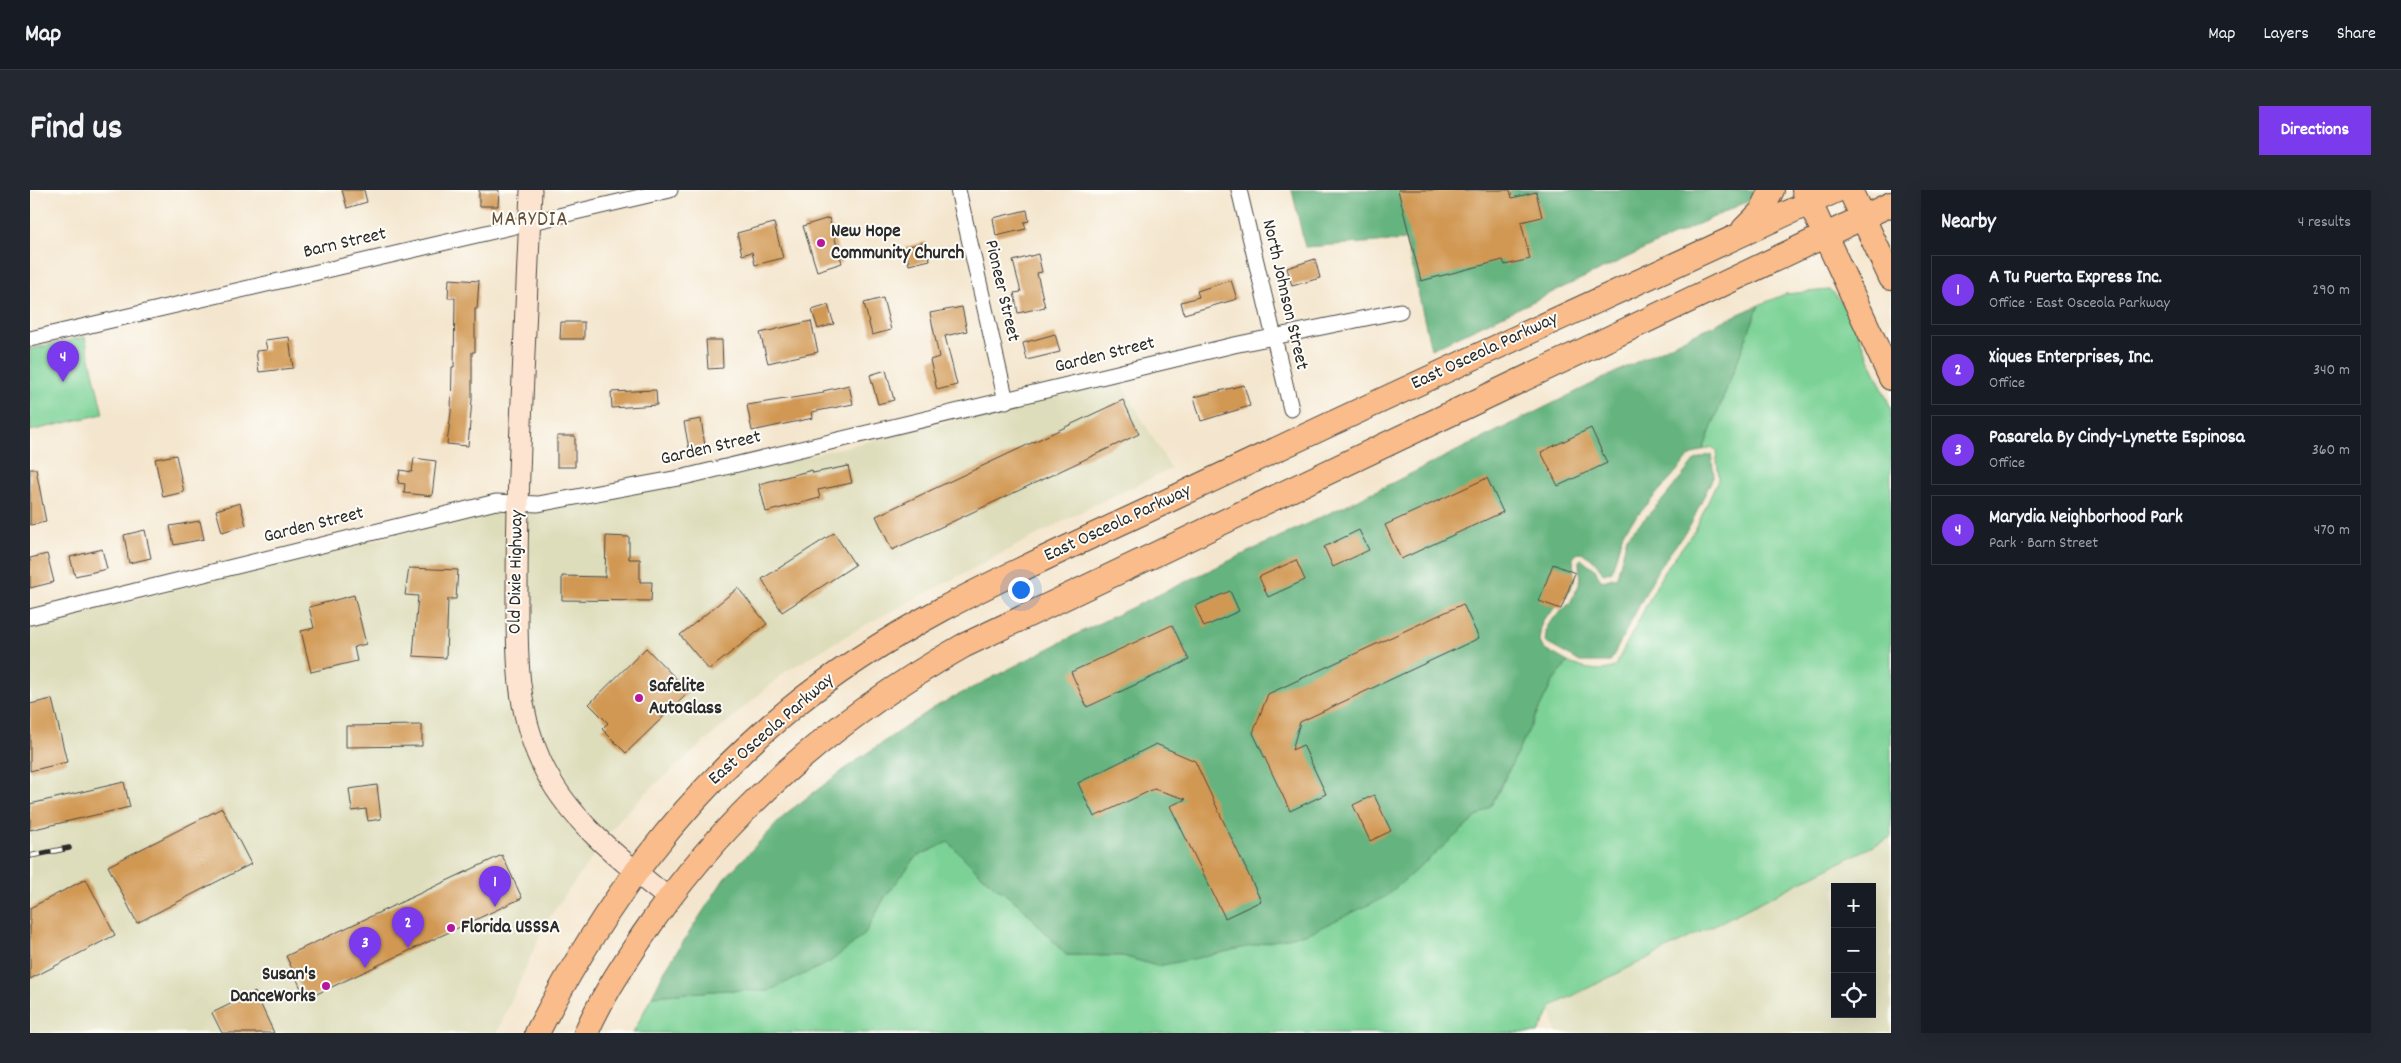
<!DOCTYPE html>
<meta charset="utf-8">
<style>
body{margin:0;font-family:Dekko,sans-serif;background:#242831;color:#f1f3f6}
.controls{position:absolute;right:15px;bottom:15px;display:grid;overflow:hidden;border-radius:0px;box-shadow:0 5px 20px #0002}
.controls button{width:45px;height:45px;display:grid;place-items:center;padding:0;border:0;border-bottom:1px solid #363941;background:#171b24;color:#f1f3f6;font:25px sans-serif}
.you{position:absolute;left:990px;top:399px;width:18px;height:18px;margin:-12px;border:4px solid #fff;border-radius:50%;background:#1a73e8;box-shadow:0 0 0 8px #1a73e833}
.badge{display:grid;place-items:center;width:32px;height:32px;border-radius:50%;background:#7c3aed;color:#fff;font-size:16px;font-weight:700}
.pin{position:absolute;translate:-50% -41px;filter:drop-shadow(0 1px 2px #0008)}
.pin::after{content:'';position:absolute;top:26px;width:18px;height:15px;background:inherit;clip-path:polygon(0 0,100% 0,50% 100%)}
.list{margin:0;padding:0;list-style:none}
h2{display:flex;justify-content:space-between;align-items:center;height:65px;margin:0;padding:0 20px;font-size:21px}
h2 small{font-size:16px;font-weight:400;color:#9ea1a6}
.list li{display:grid;grid-template-columns:32px 1fr auto;gap:15px;align-items:center;box-sizing:border-box;height:70px;margin:0 10px 10px;padding:0 10px;border:1px solid #363941;border-radius:0px}
.list b{display:block;font-size:19px;white-space:nowrap}
.list p{margin:0;font-size:16px;white-space:nowrap;color:#9ea1a6}
.list em{font-size:16px;font-style:normal;color:#9ea1a6}
.icon{flex:none;width:28px;height:28px;fill:none;stroke:currentColor;stroke-width:2;stroke-linecap:round;stroke-linejoin:round}
.map{position:relative;flex:none;width:1861px;height:843px;overflow:hidden;border-radius:0px}
header{display:flex;align-items:center;gap:30px;box-sizing:border-box;height:70px;padding:0 25px;background:#171b24;border-bottom:1px solid #363941}
header strong{font-size:24px}
nav{display:flex;gap:28px;margin-inline-start:auto;font-size:18px}
.intro{display:flex;align-items:center;justify-content:space-between;box-sizing:border-box;height:120px;padding:0 30px}
h1{margin:0;font-size:35px}
.button{padding:12px 22px;border-radius:0px;background:#7c3aed;color:#fff;font-size:18px;font-weight:700}
main{display:flex;gap:30px;padding:0 30px}
aside{flex:1;background:#171b24;border-radius:0px;box-shadow:0 5px 20px #0002}
.map>svg:first-child{display:block}
.built{fill:#deddbb;fill-rule:evenodd}
.green{fill:#7cd296;stroke:#547e60}
.forest{fill:#65b47f;stroke:#487055}
.building{fill:#d19853}
.lines{fill:none;stroke-linecap:round;stroke-linejoin:round}
.street-casing{stroke:#494743;stroke-width:17}
.secondary-casing{stroke:#494743;stroke-width:23}
.primary-casing{stroke:#494743;stroke-width:26}
.street{stroke:#fff;stroke-width:15}
.secondary{stroke:#fde4d0;stroke-width:21}
.primary{stroke:#f9bc8a;stroke-width:24}
.rail-casing{stroke:#2b2b2b;stroke-width:5.5}
.rail{stroke:#fdfcf7;stroke-width:4;stroke-dasharray:11;stroke-linecap:butt}
.poi-dot{fill:#b5179e;stroke:#fdfcf7;stroke-width:2}
.labels{text-anchor:middle;dominant-baseline:central;stroke-width:4;stroke-linejoin:round;paint-order:stroke}
.poi-label{font-size:19px;font-weight:bold;fill:#2b2b2b;stroke:#fdfcf7;text-anchor:start}
.street-label{font-size:19px;fill:#2b2b2b;stroke:#fdfcf7}
.quarter-label{font-size:21px;letter-spacing:1px;fill:#655139;stroke:#fdfcf7}
</style>
<header>
<strong>Map</strong>
<nav><a>Map</a><a>Layers</a><a>Share</a></nav>
</header>
<div class="intro"><h1>Find us</h1><a class="button">Directions</a></div>
<main>
<div class="map">
<svg width="1861" height="843" viewBox="0 0 1861 843">
<rect width="100%" height="100%" fill="#fdfcf7"/>
<filter id="ink" filterUnits="userSpaceOnUse"><feTurbulence type="fractalNoise" baseFrequency=".02" numOctaves="2"/><feDisplacementMap in="SourceGraphic" scale="10" xChannelSelector="R" yChannelSelector="G"/><feConvolveMatrix kernelMatrix="1 2 1 2 8 2 1 2 1" color-interpolation-filters="sRGB"/></filter>
<filter id="wash" filterUnits="userSpaceOnUse"><feTurbulence type="fractalNoise" baseFrequency=".0096" numOctaves="4" result="noise"/><feDisplacementMap in="SourceGraphic" scale="20" xChannelSelector="R" yChannelSelector="G"/><feGaussianBlur stdDeviation="1.12" result="paint"/><feColorMatrix in="noise" values="0 0 0 0 0 0 0 0 0 0 0 0 0 0 0 0 0 1.4 0 .05"/><feComposite in="paint" operator="in"/></filter>
<g filter="url(#wash)">
<rect width="100%" height="100%" fill="#f4e6ce"/>
<path class="built" d="M 1090,191 L 1141,279 L 1064,315 L 837,434 L 756,481 L 621,598 L 591,628 L 577,646 L 526,586 L 497,508 L 495,322 L 510,322 L 656,295 Z
M 467,320 L 480,322 L 483,508 L 569,658 L 516,732 L 467,843 L 0,843 L 0,435 Z
M 1861,647 L 1861,843 L 1526,843 L 1520,817 ZM 1805,697 L 1842,697 L 1842,824 L 1805,824 Z"/>
<path class="green" d="M 1799,100 L 1815,115 L 1861,218 L 1861,647 L 1520,817 L 1521,820 L 1508,843 L 603,843 L 622,806 L 695,800 L 738,801 L 834,745 L 855,707 L 886,667 L 918,652 L 952,686 L 992,717 L 1036,765 L 1093,766 L 1127,776 L 1279,743 L 1462,614 L 1522,493 L 1538,472 C 1548,478 1575,484 1585,476 L 1633,383 L 1665,340 L 1689,288 L 1686,261 L 1682,257 L 1673,260 L 1729,115 L 1755,104 Z
M 55,147 L 73,224 L 0,241 L 0,159 Z"/>
<path class="forest" d="M 1262,0 L 1734,0 L 1718,11 L 1401,159 L 1376,50 L 1275,57 Z
M 1729,115 L 1673,260 L 1660,266 L 1593,342 L 1582,381 L 1574,384 C 1568,375 1559,363 1548,363 L 1543,368 L 1544,391 L 1535,408 L 1512,431 L 1509,450 L 1513,458 L 1538,472 L 1522,493 L 1462,614 L 1355,707 L 1279,743 L 1163,769 L 1127,776 L 1093,766 L 1036,765 L 992,717 L 952,686 L 918,652 L 886,667 L 855,707 L 834,745 L 800,772 L 738,801 L 695,800 L 622,806 L 635,780 L 694,689 L 758,622 L 831,567 L 905,517 L 1053,441 L 1360,294 L 1653,149 Z
M 1681,264 L 1684,285 L 1660,336 L 1628,379 L 1580,472 L 1550,472 L 1515,452 L 1517,435 L 1540,413 L 1550,393 L 1549,371 L 1551,369 L 1564,378 L 1572,391 L 1587,387 L 1597,347 L 1635,307 L 1665,270 Z"/>
<g id="blocks">
<path class="building" d="M 312,0 L 334,0 L 337,12 L 317,18 Z
M 449,0 L 469,0 L 468,16 L 449,16 Z
M 1368,0 L 1480,0 L 1482,8 L 1506,2 L 1512,27 L 1491,32 L 1500,69 L 1475,75 L 1473,70 L 1391,91 Z
M 997,20 L 999,31 L 994,32 L 996,39 L 966,46 L 963,28 Z
M 799,28 L 812,73 L 787,81 L 773,36 Z
M 744,33 L 753,68 L 725,75 L 722,62 L 712,65 L 707,43 Z
M 896,52 L 900,70 L 879,75 L 875,57 Z
M 1008,64 L 1012,82 L 1007,83 L 1015,117 L 988,123 L 984,103 L 991,102 L 983,71 Z
M 1285,69 L 1290,88 L 1262,96 L 1257,78 Z
M 419,89 L 449,91 L 447,119 L 445,119 L 445,162 L 442,162 L 442,210 L 438,256 L 417,254 L 421,222 L 422,177 L 424,177 L 425,108 L 418,108 Z
M 1201,90 L 1207,109 L 1154,124 L 1151,112 L 1169,107 L 1167,101 Z
M 853,108 L 861,140 L 842,145 L 834,113 Z
M 798,115 L 804,134 L 788,139 L 782,120 Z
M 932,117 L 937,141 L 915,146 L 927,195 L 907,200 L 900,170 L 909,167 L 900,123 Z
M 781,131 L 788,162 L 738,173 L 730,143 Z
M 531,132 L 554,132 L 554,149 L 530,149 Z
M 1025,144 L 1030,162 L 997,170 L 993,153 Z
M 259,147 L 263,178 L 229,182 L 226,161 L 237,160 L 235,150 Z
M 676,150 L 692,150 L 693,178 L 678,179 Z
M 856,180 L 864,210 L 848,214 L 840,185 Z
M 819,195 L 823,214 L 782,222 L 783,228 L 722,241 L 717,215 L 794,203 L 793,201 Z
M 1214,195 L 1220,216 L 1171,231 L 1164,207 Z
M 626,200 L 627,215 L 582,218 L 581,202 Z
M 1093,210 L 1109,244 L 862,360 L 846,326 Z
M 671,229 L 675,256 L 659,259 L 654,232 Z
M 1561,238 L 1577,273 L 1528,296 L 1511,262 Z
M 527,246 L 545,246 L 545,277 L 527,277 Z
M 146,265 L 154,302 L 133,307 L 125,269 Z
M 384,268 L 406,271 L 402,306 L 374,303 L 375,294 L 368,293 L 370,280 L 382,282 Z
M 818,276 L 822,293 L 788,300 L 790,308 L 736,322 L 729,294 L 782,280 L 783,283 Z
M 0,279 L 6,279 L 16,332 L 0,335 Z
M 1457,288 L 1473,322 L 1371,369 L 1355,335 Z
M 210,313 L 216,335 L 192,342 L 186,320 Z
M 170,331 L 174,349 L 144,355 L 140,336 Z
M 115,340 L 121,368 L 99,373 L 94,345 Z
M 1329,340 L 1339,360 L 1303,377 L 1294,357 Z
M 804,343 L 825,375 L 752,422 L 732,389 Z
M 576,346 L 599,347 L 599,369 L 610,369 L 610,392 L 622,392 L 621,411 L 532,410 L 532,386 L 575,387 Z
M 72,359 L 77,379 L 45,386 L 40,367 Z
M 17,364 L 24,392 L 0,398 L 0,368 Z
M 1266,370 L 1275,390 L 1238,407 L 1229,387 Z
M 1523,374 L 1545,383 L 1531,419 L 1509,411 Z
M 379,378 L 428,380 L 426,409 L 418,409 L 416,468 L 383,466 L 388,406 L 375,405 Z
M 708,398 L 737,434 L 679,480 L 650,445 Z
M 1200,401 L 1209,421 L 1174,437 L 1165,416 Z
M 324,405 L 336,454 L 324,457 L 327,471 L 281,482 L 271,441 L 284,438 L 279,417 Z
M 1433,414 L 1449,448 L 1270,532 L 1262,560 L 1273,555 L 1296,604 L 1260,621 L 1223,543 L 1238,504 Z
M 1142,435 L 1159,470 L 1057,517 L 1041,482 Z
M 616,458 L 659,502 L 596,563 L 572,539 L 578,533 L 559,514 Z
M 22,509 L 37,572 L 0,581 L 0,514 Z
M 392,535 L 392,556 L 316,557 L 316,536 Z
M 1126,554 L 1165,571 L 1231,711 L 1195,728 L 1140,616 L 1156,609 L 1124,599 L 1064,627 L 1048,593 Z
M 94,592 L 100,617 L 0,640 L 0,614 Z
M 347,595 L 351,629 L 338,631 L 336,619 L 322,621 L 319,599 Z
M 1344,605 L 1361,641 L 1340,651 L 1323,615 Z
M 192,618 L 221,674 L 107,733 L 78,676 Z
M 472,665 L 492,708 L 276,809 L 256,766 Z
M 56,689 L 85,745 L 0,789 L 0,718 Z
M 225,802 L 244,843 L 192,843 L 182,823 Z"/>
</g>
</g>
<g filter="url(#ink)">
<use href="#blocks" fill-opacity="0" stroke="#494743" stroke-width="1"/>
<g class="lines">
<defs>
<path id="street" d="M 928,0 L 976,211
M 1209,0 L 1261,219
M 0,149 L 640,0
M 0,427 L 466,312 L 508,314 L 654,287 L 1204,155 L 1370,121"/>
<path id="secondary" d="M 501,0 C 497,86 494,171 490,257 C 488,304 487,352 487,399 C 487,459 485,516 511,572 C 537,629 591,670 638,708"/>
<path id="primary" d="M 1774,0 L 1861,188
M 1820,0 L 1861,88
M 1714,39 L 1731,22 L 1742,0
M 507,843 C 573,716 649,611 760,519 C 876,424 1016,369 1150,305 C 1368,201 1588,102 1807,0
M 556,843 C 571,808 592,777 613,745 C 697,621 803,530 933,456 L 1861,14"/>
</defs>
<use href="#street" class="street-casing"/>
<use href="#secondary" class="secondary-casing"/>
<use href="#primary" class="primary-casing"/>
<use href="#street" class="street"/>
<use href="#secondary" class="secondary"/>
<use href="#primary" class="primary"/>
<defs>
<path id="rail" d="M 0,666 L 39,658"/>
</defs>
<use href="#rail" class="rail-casing"/>
<use href="#rail" class="rail"/>
</g>
</g>
<g class="poi-dot">
<circle cx="791" cy="53" r="5"/>
<circle cx="609" cy="508" r="5"/>
<circle cx="421" cy="738" r="5"/>
<circle cx="296" cy="796" r="5"/>
</g>
<g class="labels">
<g class="poi-label">
<text x="801" y="42">New Hope<tspan x="801" dy="22">Community Church</tspan></text>
<text x="619" y="497">Safelite<tspan x="619" dy="22">AutoGlass</tspan></text>
<text x="431" y="738">Florida USSSA</text>
<text x="286" y="785" text-anchor="end">Susan's<tspan x="286" dy="22">DanceWorks</tspan></text>
</g>
<g class="street-label">
<text transform="translate(315 54) rotate(-13)">Barn Street</text>
<text transform="translate(971 101) rotate(77)">Pioneer Street</text>
<text transform="translate(1254 105) rotate(77)">North Johnson Street</text>
<text transform="translate(1455 162) rotate(-25)">East Osceola Parkway</text>
<text transform="translate(1075 166) rotate(-14)">Garden Street</text>
<text transform="translate(681 259) rotate(-13)">Garden Street</text>
<text transform="translate(1088 334) rotate(-25)">East Osceola Parkway</text>
<text transform="translate(284 336) rotate(-14)">Garden Street</text>
<text transform="translate(487 382) rotate(-89)">Old Dixie Highway</text>
<text transform="translate(742 540) rotate(-41)">East Osceola Parkway</text>
</g>
<g class="quarter-label">
<text x="500" y="31">MARYDIA</text>
</g>
</g>
</svg>
<div class="controls">
<button>+</button>
<button>−</button>
<button><svg class="icon" aria-label="locate" viewBox="0 0 24 24"><circle cx="12" cy="12" r="6"/><path d="M12 2v4M12 18v4M2 12h4M18 12h4"/></svg></button>
</div>
<div class="you"></div>
<div class="pin badge" style="left:465px;top:717px">1</div>
<div class="pin badge" style="left:378px;top:758px">2</div>
<div class="pin badge" style="left:335px;top:778px">3</div>
<div class="pin badge" style="left:33px;top:192px">4</div>
</div>
<aside>
<h2>Nearby<small>4 results</small></h2>
<ul class="list">
<li><span class="badge">1</span><div><b>A Tu Puerta Express Inc.</b><p>Office · East Osceola Parkway</p></div><em>290 m</em></li>
<li><span class="badge">2</span><div><b>Xiques Enterprises, Inc.</b><p>Office</p></div><em>340 m</em></li>
<li><span class="badge">3</span><div><b>Pasarela By Cindy-Lynette Espinosa</b><p>Office</p></div><em>360 m</em></li>
<li><span class="badge">4</span><div><b>Marydia Neighborhood Park</b><p>Park · Barn Street</p></div><em>470 m</em></li>
</ul>
</aside>
</main>
